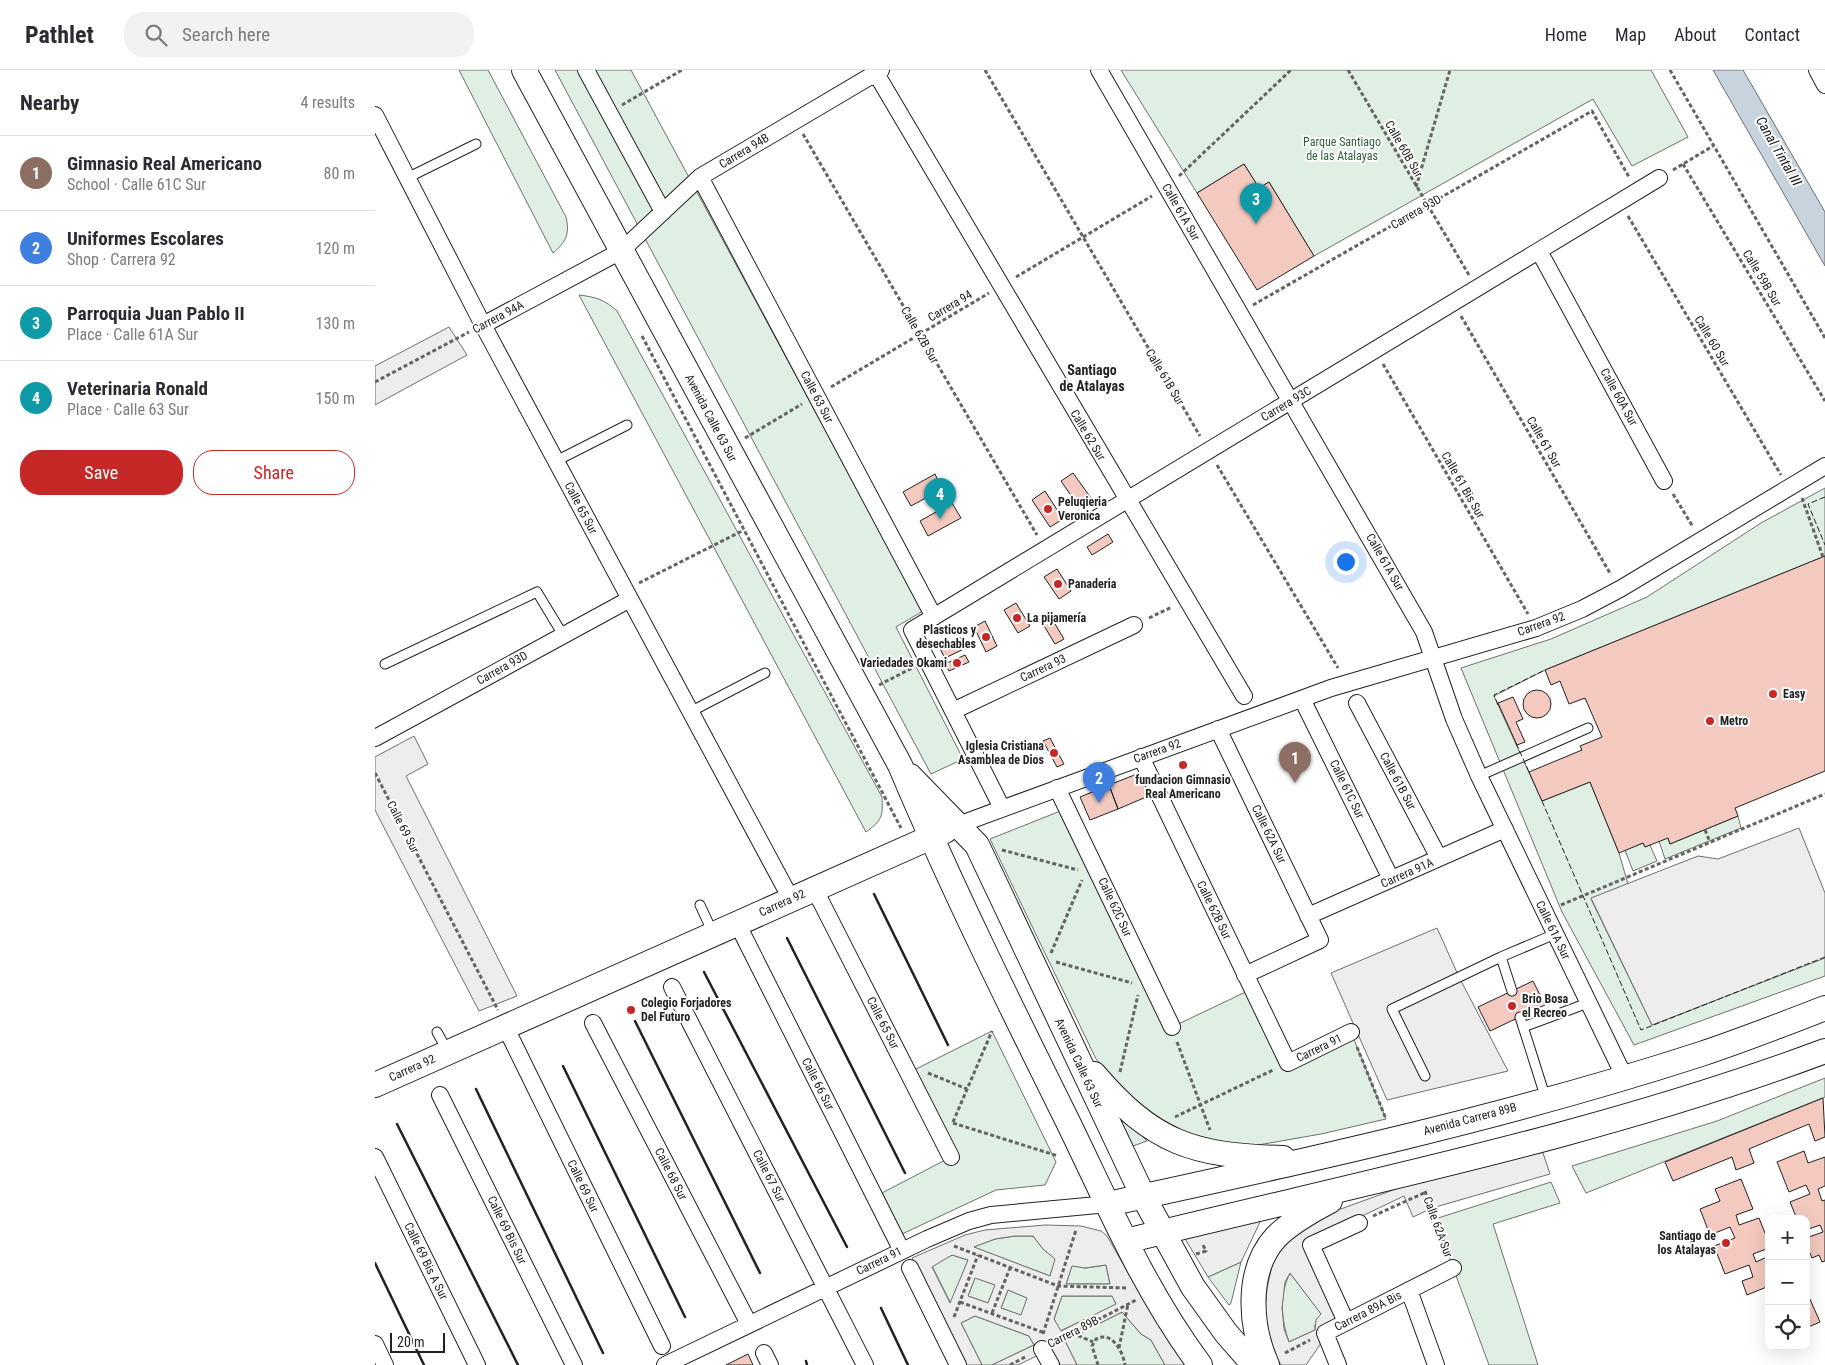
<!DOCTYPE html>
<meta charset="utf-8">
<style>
body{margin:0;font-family:"Roboto Condensed",sans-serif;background:#f2f2f3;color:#2b2b33}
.controls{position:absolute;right:15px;bottom:15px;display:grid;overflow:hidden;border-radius:10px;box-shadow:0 5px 20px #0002}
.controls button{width:45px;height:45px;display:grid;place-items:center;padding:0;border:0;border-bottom:1px solid #e1e1e2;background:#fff;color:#2b2b33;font:25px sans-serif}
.scale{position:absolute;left:15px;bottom:12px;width:55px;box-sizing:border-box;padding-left:5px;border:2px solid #222;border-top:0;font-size:14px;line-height:18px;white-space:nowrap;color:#222;-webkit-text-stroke:4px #fff;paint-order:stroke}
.you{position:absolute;left:970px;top:491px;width:18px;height:18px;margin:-12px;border:4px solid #fff;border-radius:50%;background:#1a73e8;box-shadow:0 0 0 8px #1a73e833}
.badge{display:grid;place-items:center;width:32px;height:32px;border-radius:50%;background:#c62828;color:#fff;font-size:16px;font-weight:700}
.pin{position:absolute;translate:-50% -41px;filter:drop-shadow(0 1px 2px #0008)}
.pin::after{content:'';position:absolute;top:26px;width:18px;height:15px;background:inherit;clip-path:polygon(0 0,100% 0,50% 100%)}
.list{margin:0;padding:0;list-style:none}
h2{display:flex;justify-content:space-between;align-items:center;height:65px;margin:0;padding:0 20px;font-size:21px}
h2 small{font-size:16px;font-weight:400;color:#7c7c81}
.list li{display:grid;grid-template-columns:32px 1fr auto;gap:15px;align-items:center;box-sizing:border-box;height:75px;padding:0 20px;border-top:1px solid #e1e1e2}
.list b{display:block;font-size:19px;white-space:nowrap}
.list p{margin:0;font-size:16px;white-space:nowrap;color:#7c7c81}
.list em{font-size:16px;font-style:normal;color:#7c7c81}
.actions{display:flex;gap:10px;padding:15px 20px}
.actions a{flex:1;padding:11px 0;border:1px solid #c62828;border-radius:20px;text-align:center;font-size:18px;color:#c62828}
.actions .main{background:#c62828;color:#fff}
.icon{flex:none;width:28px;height:28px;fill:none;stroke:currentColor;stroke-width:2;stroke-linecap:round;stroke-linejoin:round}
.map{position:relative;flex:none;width:1450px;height:1295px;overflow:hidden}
header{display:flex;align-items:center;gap:30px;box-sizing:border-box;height:70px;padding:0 25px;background:#fff;border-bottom:1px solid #e1e1e2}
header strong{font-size:24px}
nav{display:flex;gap:28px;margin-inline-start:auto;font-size:18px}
.search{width:350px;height:45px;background:#f2f2f3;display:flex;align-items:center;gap:12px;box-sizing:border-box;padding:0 18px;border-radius:20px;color:#7c7c81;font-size:19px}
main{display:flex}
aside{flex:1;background:#fff}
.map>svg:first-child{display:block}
.green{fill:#e0efe3;stroke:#6f6f6f}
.parking{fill:#ededed;stroke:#6f6f6f;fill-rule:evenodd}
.water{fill:#c7d3dd;stroke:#6f6f6f}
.building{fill:#f3c9c0;stroke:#222}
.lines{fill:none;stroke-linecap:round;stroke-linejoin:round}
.lane-casing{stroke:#222;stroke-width:11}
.street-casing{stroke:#222;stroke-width:18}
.secondary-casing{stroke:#222;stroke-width:26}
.path{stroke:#646464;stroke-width:3;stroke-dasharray:4 2.5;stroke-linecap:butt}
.lane{stroke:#fff;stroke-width:9}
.street{stroke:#fff;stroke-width:16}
.secondary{stroke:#fff;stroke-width:24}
.fence{stroke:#222;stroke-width:1;stroke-dasharray:6 2.5;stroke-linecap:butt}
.wall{stroke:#222;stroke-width:2.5}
.poi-dot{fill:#c62828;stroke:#fff;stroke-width:2}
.labels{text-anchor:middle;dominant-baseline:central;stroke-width:4;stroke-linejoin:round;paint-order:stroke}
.park-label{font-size:12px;fill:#2f5e38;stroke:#fff}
.street-label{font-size:12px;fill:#222;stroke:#fff}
.poi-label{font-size:12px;font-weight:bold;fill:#222;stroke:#fff;text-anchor:start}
.water-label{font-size:14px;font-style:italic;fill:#222;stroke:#fff}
.neighbourhood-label{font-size:14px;font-weight:bold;fill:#222;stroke:#fff}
</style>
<header>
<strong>Pathlet</strong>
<div class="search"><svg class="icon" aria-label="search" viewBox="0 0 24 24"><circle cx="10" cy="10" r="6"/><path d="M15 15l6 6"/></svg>Search here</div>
<nav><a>Home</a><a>Map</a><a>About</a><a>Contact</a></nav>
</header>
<main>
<aside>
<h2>Nearby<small>4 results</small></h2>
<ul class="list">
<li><span class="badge" style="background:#8d6e63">1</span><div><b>Gimnasio Real Americano</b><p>School · Calle 61C Sur</p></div><em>80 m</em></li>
<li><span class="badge" style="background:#3f7fe0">2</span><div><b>Uniformes Escolares</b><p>Shop · Carrera 92</p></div><em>120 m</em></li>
<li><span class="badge" style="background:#0f9aa8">3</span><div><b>Parroquia Juan Pablo II</b><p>Place · Calle 61A Sur</p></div><em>130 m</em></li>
<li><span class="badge" style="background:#0f9aa8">4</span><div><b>Veterinaria Ronald</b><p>Place · Calle 63 Sur</p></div><em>150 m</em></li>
</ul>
<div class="actions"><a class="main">Save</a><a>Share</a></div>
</aside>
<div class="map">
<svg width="1450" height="1295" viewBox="0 0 1450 1295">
<rect width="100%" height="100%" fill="#fff"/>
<path class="green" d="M 84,0 L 113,0 L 191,147 C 195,164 191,172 178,183 Z
M 180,0 L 256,0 L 548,541 L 521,557 L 588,689 L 556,704 Z
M 746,0 L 1276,0 L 1313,67 L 1257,96 L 1218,29 L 939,186 L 894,112 L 884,118 L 869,94 L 822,123 Z
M 204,225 C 221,227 230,230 242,241 L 507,727 C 508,747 507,750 491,762 Z
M 1450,418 L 1450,486 L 1170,600 L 1119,626 L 1167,731 L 1215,712 L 1244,783 L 1253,814 L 1216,829 L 1277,955 L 1450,887 L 1450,906 L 1259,975 L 1187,842 L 1086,598 L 1176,569 L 1272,527 L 1386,453 Z
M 693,738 L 797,957 L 877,919 L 913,993 L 976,962 L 1011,1049 L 946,1064 L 883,1075 L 840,1074 L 786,1053 L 743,1014 L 721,989 L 615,769 Z
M 1363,746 L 1366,758 L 1290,789 L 1284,771 L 1293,768 L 1295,774 Z
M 1268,773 L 1270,777 L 1275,775 L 1282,791 L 1258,801 L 1250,780 Z
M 617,961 L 681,1092 L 670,1115 L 621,1120 L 527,1164 L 507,1123 L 576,1087 L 533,1003 Z
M 1450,1008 L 1450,1027 L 1211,1123 L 1197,1096 L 1342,1051 Z
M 740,1038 L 772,1071 L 758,1076 Z
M 1176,1112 L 1185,1133 L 1118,1154 L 1163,1295 L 1114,1295 L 1060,1149 Z
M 640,1166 L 658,1166 L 668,1179 L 681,1189 L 675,1206 L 598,1177 L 620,1169 Z
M 577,1185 L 593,1190 L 576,1234 L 557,1196 Z
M 866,1192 L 856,1233 L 854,1235 L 833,1207 Z
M 697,1195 L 710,1198 L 731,1195 L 735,1214 L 691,1214 Z
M 915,1203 L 947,1245 L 940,1255 L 940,1260 L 914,1272 C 906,1249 904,1225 915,1203 Z
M 600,1207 L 621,1215 L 613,1233 L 593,1226 Z
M 633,1220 L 653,1228 L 646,1246 L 626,1238 Z
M 687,1226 L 738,1226 L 741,1235 L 685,1261 L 679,1249 Z
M 747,1242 L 766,1264 L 776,1270 L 790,1295 L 702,1295 L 690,1271 Z
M 600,1246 L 654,1266 L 659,1275 L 617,1295 L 607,1295 L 586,1253 Z"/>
<path class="parking" d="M 74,257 L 92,285 L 0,335 L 0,296 Z
M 39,666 L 53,694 L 31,706 L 142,926 L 104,941 L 0,740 L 0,687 Z
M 1424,758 L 1450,823 L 1450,888 L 1277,955 L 1216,828 L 1323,786 L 1343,789 Z
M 1062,858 L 1084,907 L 1133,1001 L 1012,1030 L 956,903 Z
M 1167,1080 L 1175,1104 L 1057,1138 L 1038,1147 L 1029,1126 L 928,1174 L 962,1250 L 931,1295 L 906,1295 L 893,1271 L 890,1241 L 892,1218 L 897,1196 L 906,1177 L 924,1159 L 963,1140 L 1029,1116 ZM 915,1203 L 946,1244 L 941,1250 L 940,1260 L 914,1272 L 909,1259 L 907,1238 L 910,1212 Z
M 886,1150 L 866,1192 L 833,1207 L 809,1167 Z
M 670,1155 L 706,1156 L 726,1161 L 732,1166 L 771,1234 L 812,1295 L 790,1295 L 776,1270 L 766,1264 L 747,1242 L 690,1271 L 702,1295 L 685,1295 L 676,1279 L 643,1295 L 617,1295 L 659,1275 L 654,1266 L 600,1246 L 586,1253 L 607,1295 L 590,1295 L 537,1188 L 590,1165 L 610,1160 ZM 640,1166 L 658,1166 L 668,1179 L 680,1189 L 675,1206 L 599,1177 L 620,1169 ZM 577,1185 L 593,1190 L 575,1233 L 557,1197 ZM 731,1195 L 735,1214 L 691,1214 L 697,1196 L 710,1198 ZM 600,1208 L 620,1215 L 613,1233 L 593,1226 ZM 633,1220 L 652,1228 L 646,1245 L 626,1238 ZM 687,1226 L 737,1226 L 741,1234 L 686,1261 L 679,1249 Z"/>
<path class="water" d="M 1338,0 L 1368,0 L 1450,142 L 1450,196 Z"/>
<path class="building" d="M 869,94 L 884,118 L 894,112 L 939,186 L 882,220 L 822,123 Z
M 698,403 L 716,428 L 704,437 L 686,411 Z
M 560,404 L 567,419 L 536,436 L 528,422 Z
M 670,421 L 688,449 L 675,457 L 657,430 Z
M 577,433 L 586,448 L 553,466 L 545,451 Z
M 733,464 L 738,472 L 717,485 L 712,477 Z
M 1450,486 L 1450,701 L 1360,738 L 1363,746 L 1295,774 L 1293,768 L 1270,777 L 1268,773 L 1244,783 L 1215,712 L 1167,731 L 1154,702 L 1207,680 L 1205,676 L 1227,667 L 1210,628 L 1194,634 L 1185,611 L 1176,615 L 1170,600 Z
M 682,499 L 696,521 L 684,529 L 669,507 Z
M 641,533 L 655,556 L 643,563 L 629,540 Z
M 677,549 L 689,569 L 680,574 L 668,554 Z
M 610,551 L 622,576 L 611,582 L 599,557 Z
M 585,567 L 591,578 L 570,588 L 564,577 Z
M 590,585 L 594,592 L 574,601 L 570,594 Z
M1148 634a14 14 0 1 1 28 0a14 14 0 1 1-28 0Z
M 1138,627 L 1148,649 L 1141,652 L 1150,672 L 1142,675 L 1123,633 Z
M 675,668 L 689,694 L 682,697 L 668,671 Z
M 767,702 L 776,725 L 743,739 L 734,715 Z
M 734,715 L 743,739 L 715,750 L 705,727 Z
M 1158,911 L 1170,935 L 1115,961 L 1103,937 Z
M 1448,1028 L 1450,1067 L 1440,1071 L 1434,1054 L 1374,1079 L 1379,1093 L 1361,1100 L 1357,1087 L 1298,1111 L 1290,1092 Z
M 1429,1081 L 1433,1093 L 1450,1087 L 1450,1116 L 1443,1119 L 1447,1131 L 1450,1130 L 1450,1191 L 1447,1192 L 1444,1185 L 1437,1188 L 1431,1174 L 1431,1168 L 1448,1162 L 1445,1155 L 1431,1160 L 1431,1149 L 1422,1149 L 1415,1132 L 1435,1124 L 1431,1115 L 1414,1122 L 1402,1092 Z
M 1366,1109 L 1378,1139 L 1361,1145 L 1364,1155 L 1384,1148 L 1394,1173 L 1394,1178 L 1378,1184 L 1381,1192 L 1394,1186 L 1394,1216 L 1372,1225 L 1367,1211 L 1378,1207 L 1374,1195 L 1350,1204 L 1339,1176 L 1360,1168 L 1355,1157 L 1335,1165 L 1325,1139 L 1345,1131 L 1340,1119 Z
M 1431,1220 L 1445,1252 L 1431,1258 Z
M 373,1284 L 378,1295 L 351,1295 Z"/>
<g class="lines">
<defs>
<path id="lane" d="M 32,108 L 101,74
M 181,391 L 252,355
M 10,594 L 162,522 L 188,565
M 315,642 L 390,603
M 1104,706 L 1213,658
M 325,835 L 338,863
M 1137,921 L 1126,887 L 1180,864
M 1145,947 L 1171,1029
M 1148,957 L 1213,933
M 62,962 L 73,982
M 1050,1006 L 1017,939 L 1126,887"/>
<path id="street" d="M 211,0 L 288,142
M 499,0 L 869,626
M 724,0 L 1049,562 L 1079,649 L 1104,706 L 1250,1008
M 1442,0 L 1450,15
M 0,45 L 108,255 L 416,829
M 325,107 L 559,547
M 1164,181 L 1289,411
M 108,255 L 246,181 L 325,107 L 506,0
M 927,629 L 1016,809
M 982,633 L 1064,788
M 578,641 L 759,555
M 843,659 L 945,870 L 870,905
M 0,668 L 255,529
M 766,687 L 913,993 L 976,962
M 682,718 L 797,957
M 627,738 L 537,560 L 1284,108
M 583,755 L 956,618 L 1161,558 L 1207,539 L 1245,519 L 1450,396
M 439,818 L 576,1087
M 933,846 L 1130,759
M 362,853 L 524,1175
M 297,917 L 490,1295
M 218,953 L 374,1254
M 130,956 L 287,1276
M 65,1025 L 199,1295
M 0,1087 L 102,1295
M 535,1198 L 583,1295
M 1034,1220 L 1061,1295
M 971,1252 L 936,1175 L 984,1153
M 0,1274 L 10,1295
M 667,1279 L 676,1295
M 389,1283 L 395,1295
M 290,1295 L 552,1169 L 594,1151 L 616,1145 L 733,1134
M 963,1295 L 950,1263 L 1078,1198"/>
<path id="secondary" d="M 149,0 L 525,695 C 576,816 634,933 692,1050 C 733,1134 769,1220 825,1295
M 535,706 L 602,775 L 768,1126 L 818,1217 L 851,1263 L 879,1295
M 719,1004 C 778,1073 818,1086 908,1088
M 0,1015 L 570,761
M 733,1134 C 932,1091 1132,1047 1326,984 C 1368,970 1409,954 1450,938
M 751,1171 C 985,1113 1223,1066 1450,981
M 892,1295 C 875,1257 870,1201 901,1167 C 916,1152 936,1141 955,1131"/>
</defs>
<use href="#lane" class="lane-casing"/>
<use href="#street" class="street-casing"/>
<use href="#secondary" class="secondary-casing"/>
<path class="path" d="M 610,0 L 825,366
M 973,0 L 1094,205
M 1295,0 L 1450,268
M 247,35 L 307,0
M 428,64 L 662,465
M 1308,94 L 1450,331
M 1298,100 L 1338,76
M 804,106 L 916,0
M 1041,117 L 1075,0
M 1253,146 L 1406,405
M 641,207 L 777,126
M 878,235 L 1217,41 L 1254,107
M 1086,246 L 1236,505
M 267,266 L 526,758
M 1008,294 L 1153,544
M 0,312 L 94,262
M 456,317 L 614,223
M 370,368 L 427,334
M 842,395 L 963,598
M 1298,424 L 1318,457
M 1427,428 L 1448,487
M 264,513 L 369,460
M 774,548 L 797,537
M 504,615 L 539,597
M 0,703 L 123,940
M 1330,760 L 1335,772
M 627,780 L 703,800
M 1186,835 L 1450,724
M 676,883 L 707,810
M 681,892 L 757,913
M 802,972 L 835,1060
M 982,977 L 1011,1049
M 745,1002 L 763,925
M 553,1003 L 592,1019
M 800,1047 L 898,1000
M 578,1052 L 617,961
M 578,1053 L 683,1086
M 1050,1121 L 1073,1183
M 998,1146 L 1049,1123
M 579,1176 L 683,1216 L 753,1218
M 821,1184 L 831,1181 L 827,1173
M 585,1232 L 667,1262
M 617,1243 L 635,1198
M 579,1247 L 603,1185
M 697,1263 L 718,1272
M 668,1264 L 701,1160
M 682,1271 L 761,1230
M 744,1278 L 753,1234
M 910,1283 L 935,1270
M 635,1295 L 652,1286
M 723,1295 L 717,1276 L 721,1269 C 737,1260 748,1282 750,1295"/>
<use href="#lane" class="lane"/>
<use href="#street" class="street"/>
<use href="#secondary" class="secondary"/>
<path class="fence" d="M 1450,427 L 1433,434 L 1450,475
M 1123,635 L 1119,625 L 1170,600
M 1141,673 L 1154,702
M 1167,731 L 1266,960 L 1450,887"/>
<path class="wall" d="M 499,824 L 573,975
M 412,868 L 530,1103
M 329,902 L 472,1177
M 260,951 L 385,1203
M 188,996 L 310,1247
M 101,1019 L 228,1283
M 22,1054 L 143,1295
M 0,1193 L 49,1295
M 506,1238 L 533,1295
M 431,1291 L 432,1295"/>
</g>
<g class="poi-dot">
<circle cx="673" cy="439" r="5"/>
<circle cx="683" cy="514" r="5"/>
<circle cx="642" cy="548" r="5"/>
<circle cx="611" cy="567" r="5"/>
<circle cx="582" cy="593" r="5"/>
<circle cx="1398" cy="624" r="5"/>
<circle cx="1335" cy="651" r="5"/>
<circle cx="679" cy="683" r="5"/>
<circle cx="808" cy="695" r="5"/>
<circle cx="1137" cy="936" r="5"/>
<circle cx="256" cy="940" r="5"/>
<circle cx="1351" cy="1173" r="5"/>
</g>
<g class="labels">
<g class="park-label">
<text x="967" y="72">Parque Santiago<tspan x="967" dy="14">de las Atalayas</tspan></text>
</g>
<g class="street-label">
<text transform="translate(1029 79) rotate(60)">Calle 60B Sur</text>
<text transform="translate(369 81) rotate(-31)">Carrera 94B</text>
<text transform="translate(806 142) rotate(60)">Calle 61A Sur</text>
<text transform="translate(1041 142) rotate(-30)">Carrera 93D</text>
<text transform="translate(1387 208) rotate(59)">Calle 59B Sur</text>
<text transform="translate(575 236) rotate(-31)">Carrera 94</text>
<text transform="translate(123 247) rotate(-28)">Carrera 94A</text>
<text transform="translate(545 265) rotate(60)">Calle 62B Sur</text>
<text transform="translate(1337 271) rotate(59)">Calle 60 Sur</text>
<text transform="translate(790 307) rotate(59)">Calle 61B Sur</text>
<text transform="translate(442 327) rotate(62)">Calle 63 Sur</text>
<text transform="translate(1244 327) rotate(61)">Calle 60A Sur</text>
<text transform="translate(911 334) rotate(-31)">Carrera 93C</text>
<text transform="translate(336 348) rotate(62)">Avenida Calle 63 Sur</text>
<text transform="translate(713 365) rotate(59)">Calle 62 Sur</text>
<text transform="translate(1169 372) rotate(60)">Calle 61 Sur</text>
<text transform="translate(1088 415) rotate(60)">Calle 61 Bis Sur</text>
<text transform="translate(206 438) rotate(62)">Calle 65 Sur</text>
<text transform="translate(1010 492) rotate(60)">Calle 61A Sur</text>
<text transform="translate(1166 554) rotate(-20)">Carrera 92</text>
<text transform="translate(127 598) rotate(-29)">Carrera 93D</text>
<text transform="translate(668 598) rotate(-25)">Carrera 93</text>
<text transform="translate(782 681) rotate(-20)">Carrera 92</text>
<text transform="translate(1023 711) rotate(62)">Calle 61B Sur</text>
<text transform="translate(972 719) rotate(64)">Calle 61C Sur</text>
<text transform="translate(28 757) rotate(63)">Calle 69 Sur</text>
<text transform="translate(894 764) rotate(64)">Calle 62A Sur</text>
<text transform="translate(1032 803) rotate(-24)">Carrera 91A</text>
<text transform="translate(407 833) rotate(-24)">Carrera 92</text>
<text transform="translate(740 837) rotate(65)">Calle 62C Sur</text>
<text transform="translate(839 840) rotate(64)">Calle 62B Sur</text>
<text transform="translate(1178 860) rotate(64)">Calle 61A Sur</text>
<text transform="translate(508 953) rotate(63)">Calle 65 Sur</text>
<text transform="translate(944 978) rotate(-26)">Carrera 91</text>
<text transform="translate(704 993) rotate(65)">Avenida Calle 63 Sur</text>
<text transform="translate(37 998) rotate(-24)">Carrera 92</text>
<text transform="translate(443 1014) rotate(63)">Calle 66 Sur</text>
<text transform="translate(1095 1049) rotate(-15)">Avenida Carrera 89B</text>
<text transform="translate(296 1104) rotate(63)">Calle 68 Sur</text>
<text transform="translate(394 1106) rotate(63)">Calle 67 Sur</text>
<text transform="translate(208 1116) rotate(64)">Calle 69 Sur</text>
<text transform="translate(1063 1157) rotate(70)">Calle 62A Sur</text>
<text transform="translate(132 1160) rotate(64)">Calle 69 Bis Sur</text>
<text transform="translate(51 1191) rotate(64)">Calle 69 Bis A Sur</text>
<text transform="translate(504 1191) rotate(-26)">Carrera 91</text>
<text transform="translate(993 1241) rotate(-27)">Carrera 89A Bis</text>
<text transform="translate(698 1262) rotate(-27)">Carrera 89B</text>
</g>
<g class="poi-label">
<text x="683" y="432">Peluqieria<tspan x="683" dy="14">Veronica</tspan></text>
<text x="693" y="514">Panaderia</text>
<text x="652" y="548">La pijamería</text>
<text x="601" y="560" text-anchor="end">Plasticos y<tspan x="601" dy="14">desechables</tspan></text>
<text x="572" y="593" text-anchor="end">Variedades Okami</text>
<text x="1408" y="624">Easy</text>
<text x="1345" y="651">Metro</text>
<text x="669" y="676" text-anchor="end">Iglesia Cristiana<tspan x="669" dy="14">Asamblea de Dios</tspan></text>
<text x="808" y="710" text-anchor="middle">fundacion Gimnasio<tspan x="808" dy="14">Real Americano</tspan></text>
<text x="1147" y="929">Brio Bosa<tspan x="1147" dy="14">el Recreo</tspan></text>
<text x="266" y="933">Colegio Forjadores<tspan x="266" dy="14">Del Futuro</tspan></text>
<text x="1341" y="1166" text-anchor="end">Santiago de<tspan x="1341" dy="14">los Atalayas</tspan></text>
</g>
<g class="water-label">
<text transform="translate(1404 81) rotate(60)">Canal Tintal III</text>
</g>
<g class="neighbourhood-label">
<text x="717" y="300">Santiago<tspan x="717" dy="16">de Atalayas</tspan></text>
</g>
</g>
</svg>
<div class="controls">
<button>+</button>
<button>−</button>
<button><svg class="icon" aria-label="locate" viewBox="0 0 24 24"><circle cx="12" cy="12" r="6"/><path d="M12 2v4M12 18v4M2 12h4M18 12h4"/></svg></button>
</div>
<div class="scale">20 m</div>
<div class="you"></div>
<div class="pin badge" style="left:920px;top:713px;background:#8d6e63">1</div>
<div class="pin badge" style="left:724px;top:733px;background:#3f7fe0">2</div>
<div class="pin badge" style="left:881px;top:154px;background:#0f9aa8">3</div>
<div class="pin badge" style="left:565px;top:449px;background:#0f9aa8">4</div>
</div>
</main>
